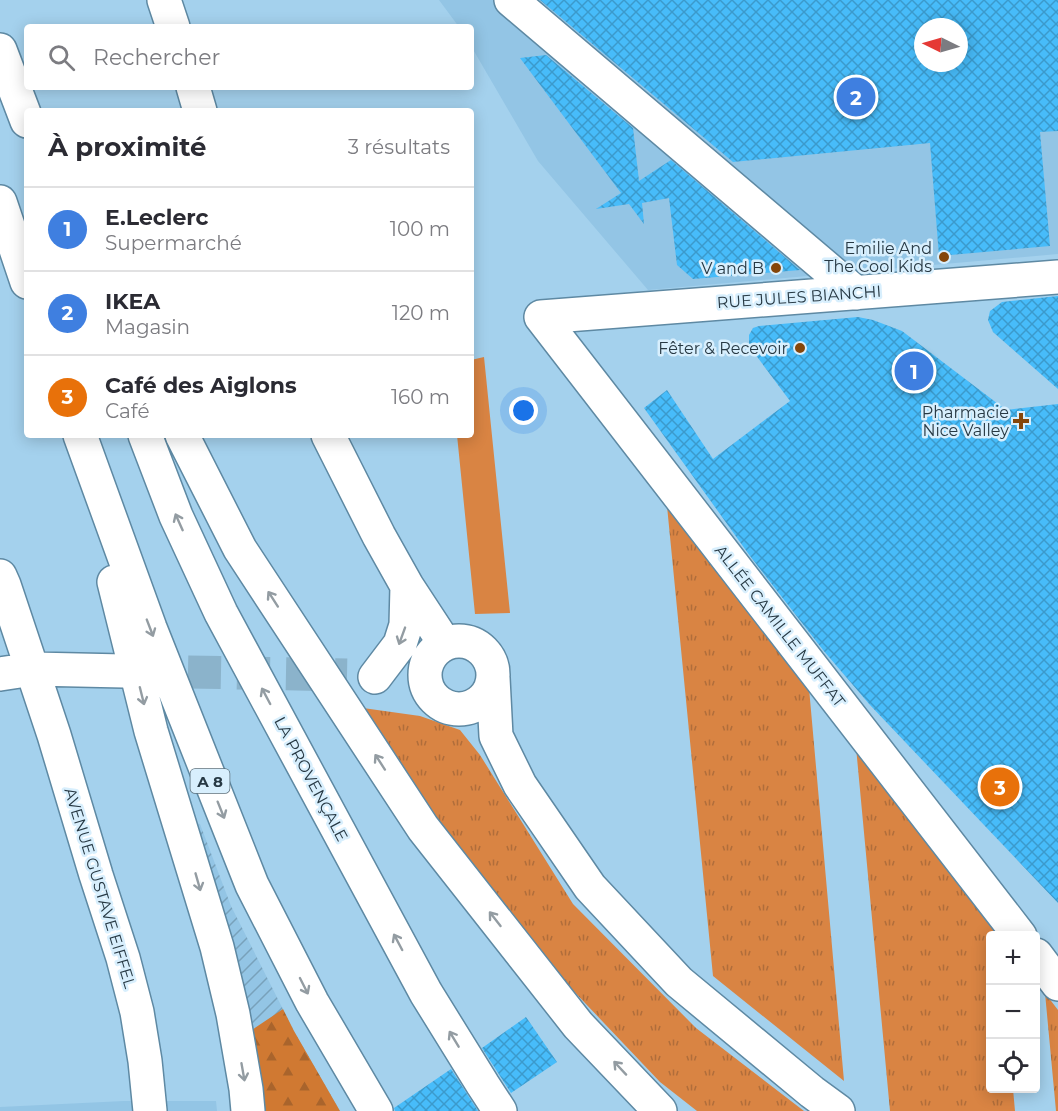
<!DOCTYPE html>
<html lang="fr">
<meta charset="utf-8">
<style>
body{margin:0;font-family:Montserrat,sans-serif;background:#f2f2f3;color:#2b2b33}
.controls{position:absolute;right:18px;bottom:18px;display:grid;overflow:hidden;border-radius:6px;box-shadow:0 3px 15px #0003}
.controls button{width:54px;height:54px;display:grid;place-items:center;padding:0;border:0;border-bottom:2px solid #e1e1e2;background:#fff;color:#2b2b33;font:30px sans-serif}
.compass{position:absolute;left:914px;top:18px;width:54px;height:54px;border-radius:50%;background:#fff;box-shadow:0 3px 15px #0003;rotate:275deg}
.you{position:absolute;left:524px;top:411px;width:21px;height:21px;margin:-15px;border:4px solid #fff;border-radius:50%;background:#1a73e8;box-shadow:0 0 0 9px #1a73e833}
.badge{display:grid;place-items:center;width:39px;height:39px;border-radius:50%;background:#85460a;color:#fff;font-size:20px;font-weight:700}
.pin{position:absolute;translate:-50% -50%;border:3px solid #fff;box-shadow:0 2px 6px #0006}
.list{margin:0;padding:0;list-style:none}
h2{display:flex;justify-content:space-between;align-items:center;height:78px;margin:0;padding:0 24px;font-size:26px}
h2 small{font-size:20px;font-weight:400;color:#7c7c81}
.list li{display:grid;grid-template-columns:39px 1fr auto;gap:18px;align-items:center;box-sizing:border-box;height:84px;padding:0 24px;border-top:2px solid #e1e1e2}
.list b{display:block;font-size:22px;white-space:nowrap}
.list p{margin:0;font-size:20px;white-space:nowrap;color:#7c7c81}
.list em{font-size:20px;font-style:normal;color:#7c7c81}
.icon{flex:none;width:33px;height:33px;fill:none;stroke:currentColor;stroke-width:2;stroke-linecap:round;stroke-linejoin:round}
.map{position:relative;flex:none;width:1058px;height:1111px;overflow:hidden}
.search{position:absolute;background:#fff;box-shadow:0 3px 15px #0003;left:24px;top:24px;width:450px;height:66px;display:flex;align-items:center;gap:15px;box-sizing:border-box;padding:0 21px;border-radius:6px;color:#7c7c81;font-size:22px}
.panel{position:absolute;background:#fff;box-shadow:0 3px 15px #0003;left:24px;top:108px;width:450px;height:330px;border-radius:6px}
.map>svg:first-child{display:block}
.built{fill:#93c5e5;fill-rule:evenodd}
.industrial{fill:url(#industrial-furrows)}
.grass{fill:url(#grass-tufts)}
.forest{fill:url(#forest-firs)}
.pitch{fill:#d98443}
.building{fill:url(#building-cross-hatch);fill-rule:evenodd}
.lines{fill:none;stroke-linecap:round;stroke-linejoin:round}
.minor-tunnel{stroke:#8bb3cb;stroke-width:33;stroke-dasharray:33 16;stroke-linecap:butt}
.minor-casing{stroke:#5e89a3;stroke-width:36}
.highway-casing{stroke:#5e89a3;stroke-width:36}
.minor{stroke:#fff;stroke-width:33}
.highway{stroke:#fff;stroke-width:33}
.oneway{stroke:#939ca2}
.poi-dot{fill:#85460a;stroke:#d8effd;stroke-width:2}
.labels{text-anchor:middle;dominant-baseline:central;stroke-width:5;stroke-linejoin:round;paint-order:stroke}
.shield{fill:#d8effd;stroke:#5c707c;stroke-width:1.5}
.shield-label{font-size:15px;font-weight:bold;fill:#273944}
.poi-label{font-size:16px;fill:#273944;stroke:#d8effd;text-anchor:end}
.street-label{font-size:16px;fill:#273944;stroke:#d8effd}
</style>
<div class="map">
<svg width="1058" height="1111" viewBox="0 0 1058 1111">
<defs>
<pattern id="industrial-furrows" width="10" height="10" patternUnits="userSpaceOnUse" patternTransform="scale(1.5)"><rect width="10" height="10" fill="#93c5e5"/><path d="M-1 1l2-2M0 10L10 0M9 11l2-2" fill="none" stroke="#78a1bb"/></pattern>
<pattern id="grass-tufts" width="24" height="20" patternUnits="userSpaceOnUse" patternTransform="scale(1.5)"><rect width="24" height="20" fill="#d98443"/><path d="M3 7l-1-3M5 7V3M7 7l1-3M15 17l-1-3M17 17v-4M19 17l1-3" fill="none" stroke="#b06d3a"/></pattern>
<pattern id="forest-firs" width="22" height="20" patternUnits="userSpaceOnUse" patternTransform="scale(1.5)"><rect width="22" height="20" fill="#d07932"/><path d="M5 1l3.5 6h-7zM16 11l3.5 6h-7z" fill="#a9642c"/></pattern>
<pattern id="building-cross-hatch" width="8" height="8" patternUnits="userSpaceOnUse" patternTransform="scale(1.5)"><rect width="8" height="8" fill="#47bcfa"/><path d="M0 0l8 8M0 8l8-8" fill="none" stroke="#3b9acc"/></pattern>
</defs>
<rect width="100%" height="100%" fill="#a4d1ed"/>
<path class="built" d="M 439,0 L 1058,0 L 1058,254 L 648,290 L 538,161 L 471,46 L 471,27 L 459,27 ZM 923,27 L 959,27 L 959,63 L 923,63 Z
M 124,1101 L 216,1101 L 217,1111 L 0,1111 L 0,1107 Z"/>
<path class="industrial" d="M 193,822 L 200,824 L 231,906 L 294,1031 L 340,1111 L 256,1111 Z"/>
<path class="grass" d="M 667,506 L 809,688 L 844,1081 L 713,976 Z
M 363,708 L 420,716 L 460,730 L 480,755 L 573,904 L 696,1028 L 804,1111 L 697,1111 L 660,1082 L 547,963 L 437,824 Z
M 856,747 L 997,932 L 998,935 L 990,936 L 990,1088 L 1013,1089 L 1015,1111 L 890,1111 Z
M 1045,993 L 1058,1010 L 1058,1111 L 1056,1111 Z"/>
<path class="forest" d="M 283,1009 L 294,1031 L 340,1111 L 256,1111 L 249,1032 Z"/>
<path class="pitch" d="M 484,357 L 510,613 L 475,614 L 457,435 L 471,435 L 471,360 Z"/>
<path class="building" d="M 540,0 L 1058,0 L 1058,131 L 1040,132 L 1050,246 L 939,256 L 930,143 L 733,162 ZM 923,27 L 959,27 L 959,63 L 923,63 Z
M 546,55 L 633,128 L 639,181 L 671,160 L 800,270 L 693,279 L 677,265 L 669,198 L 642,203 L 644,224 L 629,204 L 596,209 L 621,193 L 520,58 Z
M 1058,296 L 1058,389 L 993,332 L 988,320 L 990,311 L 1002,302 Z
M 858,317 L 873,320 L 902,331 L 1006,410 L 1058,404 L 1058,903 L 870,705 L 823,650 L 750,556 L 644,408 L 667,390 L 713,459 L 790,401 L 749,346 L 749,335 L 753,328 L 759,326 Z
M 526,1017 L 557,1062 L 511,1093 L 482,1048 Z
M 451,1069 L 478,1111 L 395,1111 L 394,1108 Z"/>
<g class="lines">
<path class="minor-tunnel" d="M 139,671 L 347,675"/>
<defs>
<path id="minor" d="M 164,0 L 173,27
M 511,0 L 856,293
M 193,87 L 200,111
M 541,317 L 1020,936
M 541,317 L 1058,277
M 328,435 L 379,536 L 407,586 L 445,644
M 0,576 L 4,585 L 54,735 L 96,875 L 123,958 L 137,1012 L 145,1061 L 150,1111
M425 675a34 34 0 1 1 68 0a34 34 0 1 1-68 0Z
M 0,674 L 33,669 L 124,671
M 375,677 L 400,644 L 406,625 L 407,586
M 493,678 L 496,736 L 520,785 L 590,887 L 679,982 L 812,1092 L 838,1111
M 1036,955 L 1058,984"/>
<path id="highway" d="M 0,50 L 27,121
M 0,202 L 27,282
M 80,435 L 150,628 L 252,885 L 312,1002 L 376,1111
M 145,435 L 176,516 L 221,613 L 426,993 L 483,1085 L 500,1111
M 182,435 L 240,549 L 423,828 L 578,1025 L 660,1111
M 114,582 L 151,731 L 217,947 L 233,1014 L 246,1089 L 248,1111"/>
</defs>
<use href="#minor" class="minor-casing"/>
<use href="#highway" class="highway-casing"/>
<use href="#minor" class="minor"/>
<use href="#highway" class="highway"/>
</g>
<defs><path id="oneway-shaft" d="M-6 0H5M1.5-3L5.5 0L1.5 3" fill="none" stroke-width="1.6" stroke-linecap="round" stroke-linejoin="round" transform="scale(1.5)"/></defs>
<g class="oneway">
<use href="#oneway-shaft" transform="translate(179 522) rotate(-114)"/>
<use href="#oneway-shaft" transform="translate(273 599) rotate(-123)"/>
<use href="#oneway-shaft" transform="translate(150 628) rotate(69)"/>
<use href="#oneway-shaft" transform="translate(402 636) rotate(110)"/>
<use href="#oneway-shaft" transform="translate(142 696) rotate(76)"/>
<use href="#oneway-shaft" transform="translate(266 696) rotate(-118)"/>
<use href="#oneway-shaft" transform="translate(380 762) rotate(-123)"/>
<use href="#oneway-shaft" transform="translate(221 810) rotate(68)"/>
<use href="#oneway-shaft" transform="translate(198 882) rotate(74)"/>
<use href="#oneway-shaft" transform="translate(495 919) rotate(-128)"/>
<use href="#oneway-shaft" transform="translate(398 942) rotate(-118)"/>
<use href="#oneway-shaft" transform="translate(304 986) rotate(63)"/>
<use href="#oneway-shaft" transform="translate(454 1039) rotate(-121)"/>
<use href="#oneway-shaft" transform="translate(620 1068) rotate(-133)"/>
<use href="#oneway-shaft" transform="translate(243 1072) rotate(80)"/>
</g>
<g class="poi-dot">
<circle cx="944" cy="257" r="6"/>
<circle cx="776" cy="268" r="6"/>
<circle cx="800" cy="348" r="6"/>
<path d="M1018 412h6v6h6v6h-6v6h-6v-6h-6v-6h6z"/>
</g>
<g class="labels">
<rect class="shield" x="190.5" y="769" width="39" height="24" rx="4.5"/>
<g class="shield-label">
<text x="210" y="781">A 8</text>
</g>
<g class="poi-label">
<text x="932" y="248">Emilie And<tspan x="932" dy="18">The Cool Kids</tspan></text>
<text x="764" y="268">V and B</text>
<text x="788" y="348">Fêter &amp; Recevoir</text>
<text x="1009" y="412">Pharmacie<tspan x="1009" dy="18">Nice Valley</tspan></text>
</g>
<g class="street-label">
<text transform="translate(799 297) rotate(-4)">RUE JULES BIANCHI</text>
<text transform="translate(780 626) rotate(52)">ALLÉE CAMILLE MUFFAT</text>
<text transform="translate(311 779) rotate(62)">LA PROVENÇALE</text>
<text transform="translate(100 888) rotate(73)">AVENUE GUSTAVE EIFFEL</text>
</g>
</g>
</svg>
<div class="controls">
<button>+</button>
<button>−</button>
<button><svg class="icon" aria-label="locate" viewBox="0 0 24 24"><circle cx="12" cy="12" r="6"/><path d="M12 2v4M12 18v4M2 12h4M18 12h4"/></svg></button>
</div>
<svg class="compass" viewBox="-18 -18 36 36"><path d="M0-13l5 13h-10z" fill="#e53935"/><path d="M0 13l5-13h-10z" fill="#7c7c81"/></svg>
<div class="you"></div>
<div class="pin badge" style="left:914px;top:371px;background:#3f7fe0">1</div>
<div class="pin badge" style="left:856px;top:97px;background:#3f7fe0">2</div>
<div class="pin badge" style="left:1000px;top:787px;background:#e8710a">3</div>
<div class="search"><svg class="icon" aria-label="search" viewBox="0 0 24 24"><circle cx="10" cy="10" r="6"/><path d="M15 15l6 6"/></svg>Rechercher</div>
<section class="panel">
<h2>À proximité<small>3 résultats</small></h2>
<ul class="list">
<li><span class="badge" style="background:#3f7fe0">1</span><div><b>E.Leclerc</b><p>Supermarché</p></div><em>100 m</em></li>
<li><span class="badge" style="background:#3f7fe0">2</span><div><b>IKEA</b><p>Magasin</p></div><em>120 m</em></li>
<li><span class="badge" style="background:#e8710a">3</span><div><b>Café des Aiglons</b><p>Café</p></div><em>160 m</em></li>
</ul>
</section>
</div>
